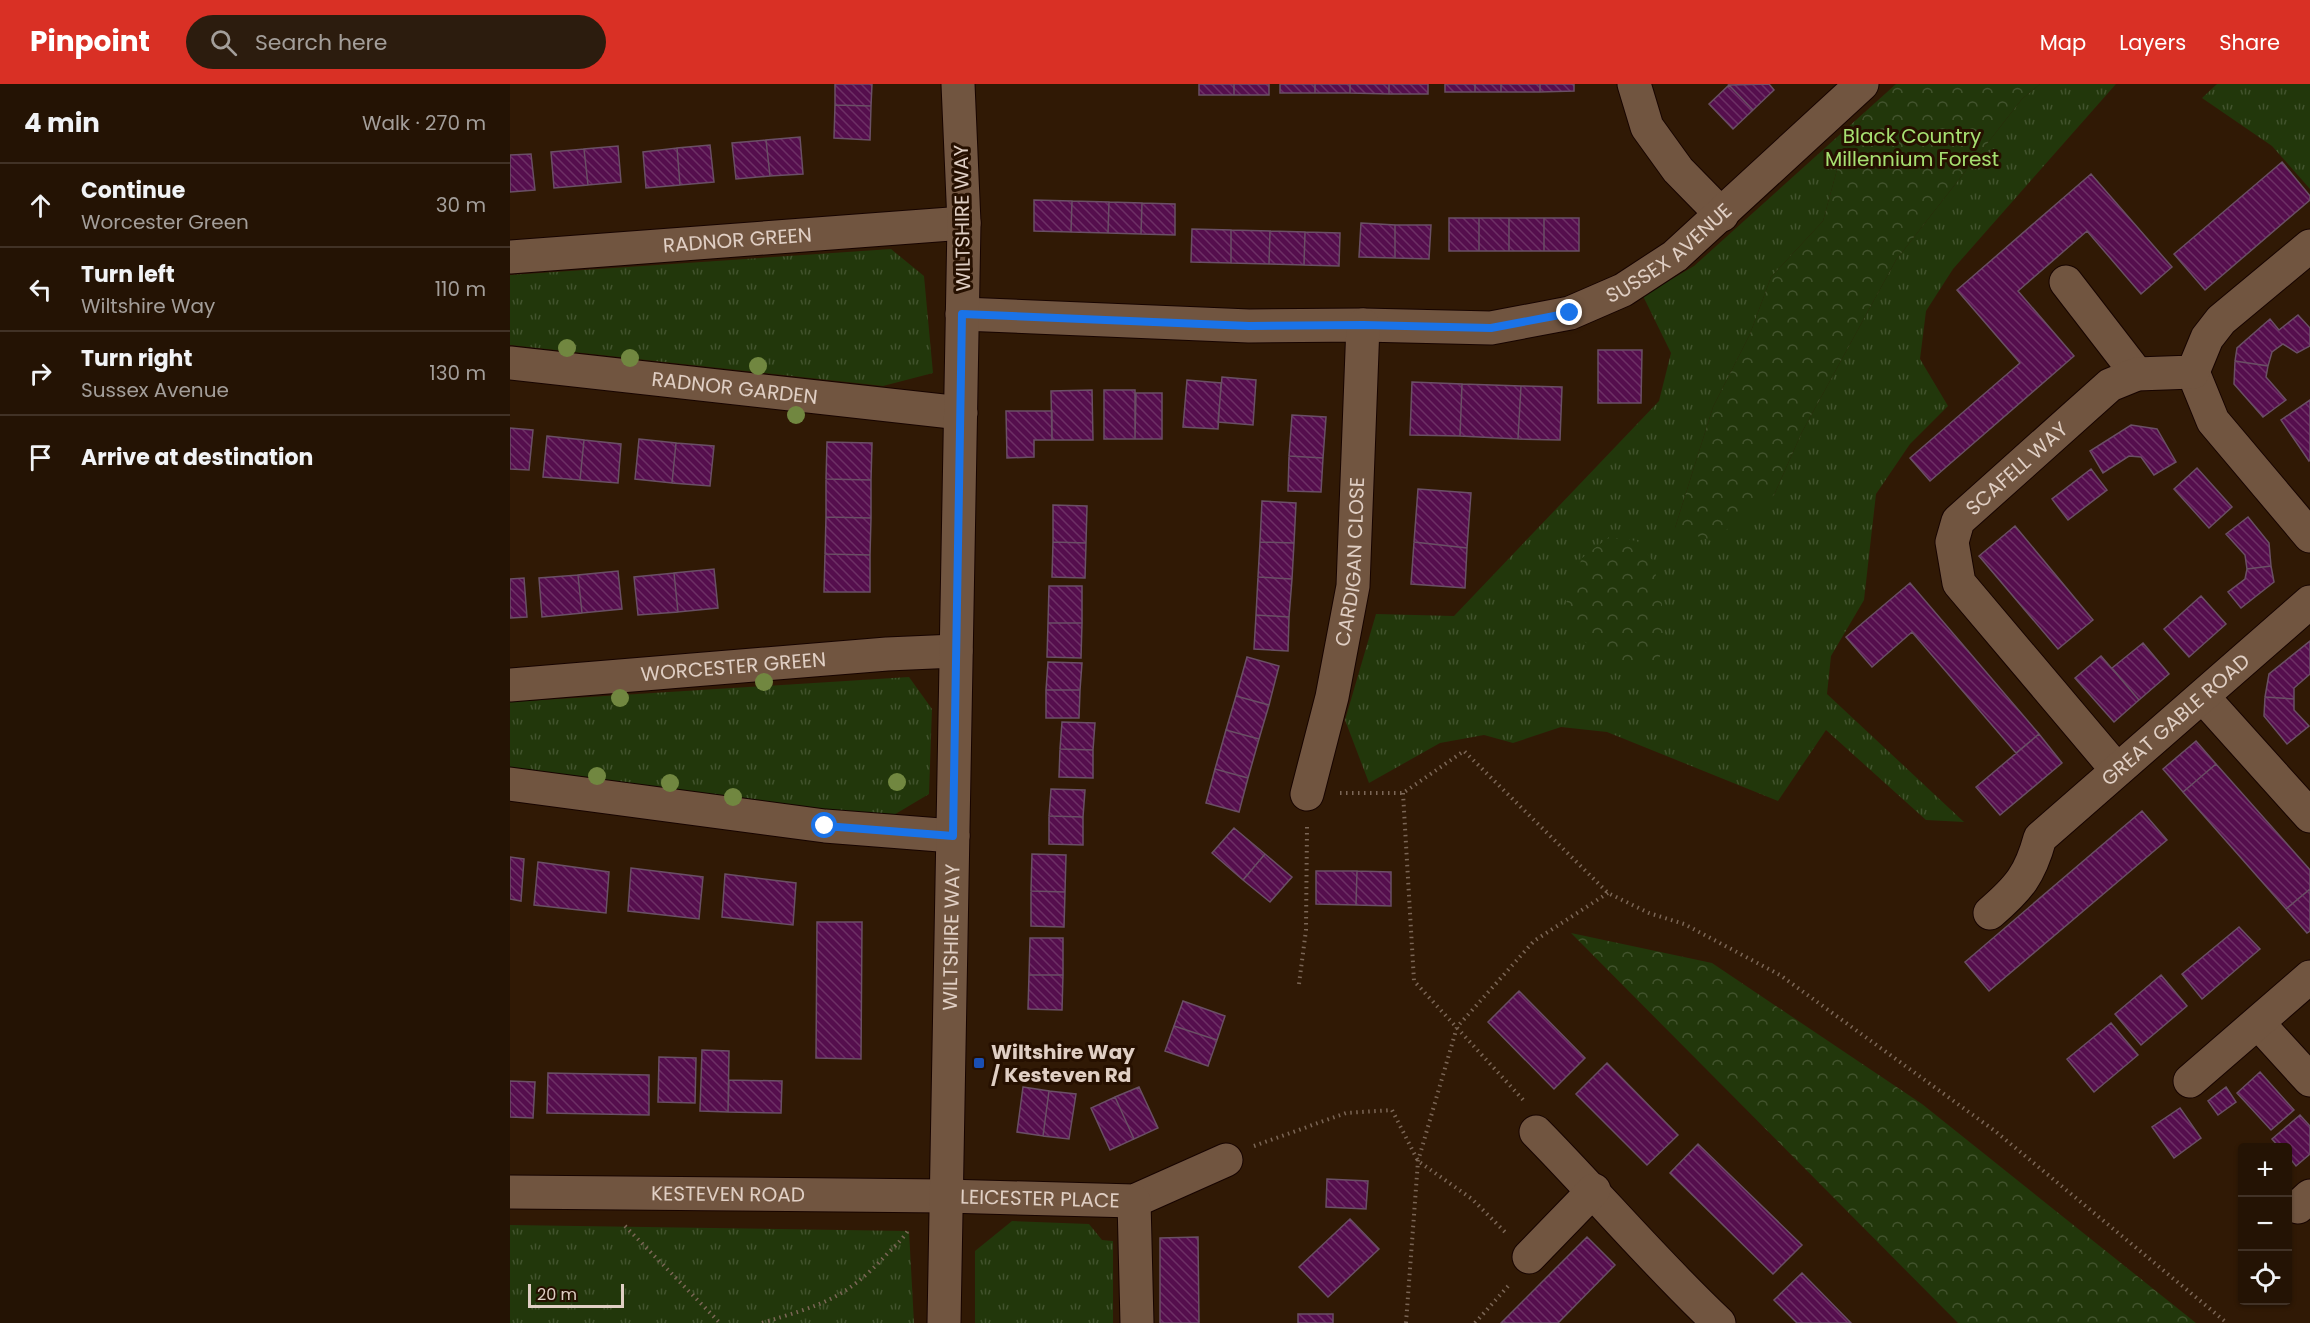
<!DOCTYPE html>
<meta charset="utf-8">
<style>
body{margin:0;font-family:Poppins,sans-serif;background:#2c1c0e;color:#f1f3f6}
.controls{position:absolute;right:18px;bottom:18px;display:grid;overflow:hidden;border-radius:6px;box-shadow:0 2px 4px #0004}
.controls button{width:54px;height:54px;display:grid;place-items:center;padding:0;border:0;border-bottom:2px solid #413226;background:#241304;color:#f1f3f6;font:30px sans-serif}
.scale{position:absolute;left:18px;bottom:15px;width:96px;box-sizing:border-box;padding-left:6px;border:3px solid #e0cfc4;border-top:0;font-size:16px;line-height:21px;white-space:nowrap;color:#e0cfc4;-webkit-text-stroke:4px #261000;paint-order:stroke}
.stop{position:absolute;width:18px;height:18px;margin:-14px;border:4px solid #1a73e8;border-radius:50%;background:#fff}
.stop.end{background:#1a73e8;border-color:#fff;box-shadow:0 2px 6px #0008}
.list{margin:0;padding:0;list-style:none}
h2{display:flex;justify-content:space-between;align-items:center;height:78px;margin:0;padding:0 24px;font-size:26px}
h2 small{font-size:20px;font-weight:400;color:#a39e9a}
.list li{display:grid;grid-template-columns:39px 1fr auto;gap:18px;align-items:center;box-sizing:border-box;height:84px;padding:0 24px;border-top:2px solid #413226}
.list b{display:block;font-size:22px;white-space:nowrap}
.list p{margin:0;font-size:20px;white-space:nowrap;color:#a39e9a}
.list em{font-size:20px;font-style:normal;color:#a39e9a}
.icon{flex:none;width:33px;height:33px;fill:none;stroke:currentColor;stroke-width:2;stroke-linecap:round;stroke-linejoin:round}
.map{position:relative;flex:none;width:1800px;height:1239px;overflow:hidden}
header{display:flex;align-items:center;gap:36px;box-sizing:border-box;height:84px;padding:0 30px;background:#d93025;color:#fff}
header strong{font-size:28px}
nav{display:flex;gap:33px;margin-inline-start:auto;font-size:21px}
.search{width:420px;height:54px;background:#2c1c0e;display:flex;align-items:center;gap:15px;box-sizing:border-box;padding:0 21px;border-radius:33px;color:#a39e9a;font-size:22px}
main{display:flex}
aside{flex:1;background:#241304}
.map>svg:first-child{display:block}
.grass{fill:url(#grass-tufts)}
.forest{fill:url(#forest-crowns)}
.building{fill:url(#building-back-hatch);stroke:#6a4f65;stroke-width:1.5}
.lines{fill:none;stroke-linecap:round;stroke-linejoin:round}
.minor-casing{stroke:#170400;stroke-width:35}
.path{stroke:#7b6656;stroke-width:4;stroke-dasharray:1.5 4.5;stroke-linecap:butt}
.minor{stroke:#715540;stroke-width:33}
.tree{fill:#718740}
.route{stroke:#1a73e8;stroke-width:8}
.transit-dot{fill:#1a4fb4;stroke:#261000;stroke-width:2}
.labels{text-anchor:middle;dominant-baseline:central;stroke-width:6;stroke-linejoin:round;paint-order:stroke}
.park-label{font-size:20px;fill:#a7e171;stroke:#261000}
.street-label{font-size:20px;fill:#e0cfc4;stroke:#261000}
.poi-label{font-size:20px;font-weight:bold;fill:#e0cfc4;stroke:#261000;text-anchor:start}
</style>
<header>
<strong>Pinpoint</strong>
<div class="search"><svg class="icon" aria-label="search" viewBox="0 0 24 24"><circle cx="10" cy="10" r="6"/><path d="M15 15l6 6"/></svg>Search here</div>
<nav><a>Map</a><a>Layers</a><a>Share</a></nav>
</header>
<main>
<aside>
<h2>4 min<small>Walk · 270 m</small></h2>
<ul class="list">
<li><svg class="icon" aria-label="ahead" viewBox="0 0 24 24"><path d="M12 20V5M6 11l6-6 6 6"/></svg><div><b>Continue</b><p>Worcester Green</p></div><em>30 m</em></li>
<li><svg class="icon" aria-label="left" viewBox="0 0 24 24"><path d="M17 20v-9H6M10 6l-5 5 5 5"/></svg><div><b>Turn left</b><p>Wiltshire Way</p></div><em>110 m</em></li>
<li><svg class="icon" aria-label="right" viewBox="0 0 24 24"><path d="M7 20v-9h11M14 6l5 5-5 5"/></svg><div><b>Turn right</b><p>Sussex Avenue</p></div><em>130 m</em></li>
<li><svg class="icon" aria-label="arrive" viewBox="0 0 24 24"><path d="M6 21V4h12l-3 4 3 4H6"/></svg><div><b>Arrive at destination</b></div></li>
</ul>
</aside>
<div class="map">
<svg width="1800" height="1239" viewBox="0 0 1800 1239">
<defs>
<pattern id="grass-tufts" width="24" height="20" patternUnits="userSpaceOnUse" patternTransform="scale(1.5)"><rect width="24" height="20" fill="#22370b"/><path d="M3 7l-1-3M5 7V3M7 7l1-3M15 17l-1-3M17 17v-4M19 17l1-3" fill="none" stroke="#42532d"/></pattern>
<pattern id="forest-crowns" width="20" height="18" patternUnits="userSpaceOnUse" patternTransform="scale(1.5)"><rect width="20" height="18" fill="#22370b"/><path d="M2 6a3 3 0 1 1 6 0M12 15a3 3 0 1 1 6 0" fill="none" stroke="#42532d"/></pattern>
<pattern id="building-back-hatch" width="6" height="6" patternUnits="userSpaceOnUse" patternTransform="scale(1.5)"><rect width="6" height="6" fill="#550e4d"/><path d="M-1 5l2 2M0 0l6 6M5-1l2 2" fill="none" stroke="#6d3065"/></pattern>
</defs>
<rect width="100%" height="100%" fill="#301905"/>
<path class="grass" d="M 1530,0 L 1606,0 L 1443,185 L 1416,227 L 1410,275 L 1438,322 L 1400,360 L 1366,410 L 1354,516 L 1321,572 L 1317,610 L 1454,738 L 1416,736 L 1316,646 L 1268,717 L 1097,648 L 1051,643 L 1003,659 L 974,651 L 930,659 L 859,699 L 835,636 L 866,530 L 944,532 L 1149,317 L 1161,269 L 1133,212 L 1184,182 L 1356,27 L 1328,82 L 1313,137 L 1261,193 L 1240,250 L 1203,323 L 1165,444 L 1264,411 L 1292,348 L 1386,176 L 1512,15 Z
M 1707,0 L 1800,0 L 1800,105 L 1762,62 L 1692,14 Z
M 381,165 L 414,192 L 423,289 L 373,302 L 0,261 L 0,191 Z
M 399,593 L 422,625 L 419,710 L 377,735 L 0,689 L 0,618 Z
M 502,1137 L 579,1140 L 592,1156 L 603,1157 L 603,1239 L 465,1239 L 465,1167 Z
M 0,1141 L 399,1147 L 404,1239 L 0,1239 Z"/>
<path class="forest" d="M 1386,0 L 1530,0 L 1512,15 L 1386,176 L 1292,348 L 1264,411 L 1201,457 L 1165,444 L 1203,323 L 1240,250 L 1261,193 L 1313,137 L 1328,82 L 1356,27 Z
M 1099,453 L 1127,457 L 1142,476 L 1151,512 L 1155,549 L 1149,577 L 1118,587 L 1075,558 L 1056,516 L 1072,474 Z
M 1061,849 L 1202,879 L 1412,1020 L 1686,1239 L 1448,1239 Z"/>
<path class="building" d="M 325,0 L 362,0 L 361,22 L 325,21 Z
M 689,0 L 724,0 L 724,11 L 689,11 Z
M 724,0 L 759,0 L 759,11 L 724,11 Z
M 770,0 L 805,0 L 805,9 L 770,9 Z
M 805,0 L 840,0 L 840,9 L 805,9 Z
M 840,0 L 879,0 L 879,10 L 840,9 Z
M 879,0 L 918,0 L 918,10 L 879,10 Z
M 935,0 L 965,0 L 965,8 L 935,8 Z
M 965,0 L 991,0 L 991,8 L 965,8 Z
M 991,0 L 1030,0 L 1030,8 L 991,8 Z
M 1030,0 L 1064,0 L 1064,7 L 1030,8 Z
M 1259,0 L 1264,6 L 1243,26 L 1219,1 Z
M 1219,1 L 1243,26 L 1223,45 L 1199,20 Z
M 325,21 L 361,22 L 360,56 L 324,54 Z
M 290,53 L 293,90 L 260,92 L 256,56 Z
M 256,56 L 260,92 L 226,95 L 222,59 Z
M 200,61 L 204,98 L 170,101 L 167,64 Z
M 108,62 L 111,98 L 78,101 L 74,65 Z
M 167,64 L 170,101 L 136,104 L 133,68 Z
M 74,65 L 78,101 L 44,104 L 41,68 Z
M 21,70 L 25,106 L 0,108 L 0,71 Z
M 1772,78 L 1800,112 L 1800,116 L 1695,206 L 1664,170 Z
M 1581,90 L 1662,183 L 1631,210 L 1577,147 L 1508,207 L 1564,272 L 1420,397 L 1400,374 L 1510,279 L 1447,206 Z
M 524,116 L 562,117 L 561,148 L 524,147 Z
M 562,117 L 599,118 L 598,149 L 561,148 Z
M 599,118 L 632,119 L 631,150 L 598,149 Z
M 632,119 L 665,120 L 665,151 L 631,150 Z
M 939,134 L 969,134 L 969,167 L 939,167 Z
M 969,134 L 999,134 L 999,167 L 969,167 Z
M 999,134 L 1034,134 L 1034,167 L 999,167 Z
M 1034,134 L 1069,134 L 1069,167 L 1034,167 Z
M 851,139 L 885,141 L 885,174 L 849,173 Z
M 885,141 L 921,141 L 919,175 L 885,174 Z
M 682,145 L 721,146 L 721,179 L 681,178 Z
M 721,146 L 760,147 L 759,180 L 721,179 Z
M 760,147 L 795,148 L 794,181 L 759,180 Z
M 795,148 L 830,149 L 829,182 L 794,181 Z
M 1788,231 L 1800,244 L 1800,262 L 1787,269 L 1773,260 L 1762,268 L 1758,282 L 1725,277 L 1727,264 L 1760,235 L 1769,246 Z
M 1088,266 L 1132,266 L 1131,319 L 1088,319 Z
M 1725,277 L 1758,282 L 1756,293 L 1776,316 L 1753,333 L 1724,300 Z
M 712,293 L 746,296 L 743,341 L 708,338 Z
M 677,296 L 711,299 L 708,345 L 673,343 Z
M 902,298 L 952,300 L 950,352 L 900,351 Z
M 952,300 L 1011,302 L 1008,355 L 950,352 Z
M 1011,302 L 1052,303 L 1050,356 L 1008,355 Z
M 582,306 L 583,356 L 542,356 L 541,307 Z
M 594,306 L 625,306 L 625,355 L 594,355 Z
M 626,309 L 652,309 L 652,355 L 625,355 Z
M 1800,316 L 1800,376 L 1799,377 L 1771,336 Z
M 496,327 L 542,327 L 542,356 L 524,356 L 524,373 L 497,374 Z
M 782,331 L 816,333 L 813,374 L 779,372 Z
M 1621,341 L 1647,345 L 1666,378 L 1644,391 L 1631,373 L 1619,372 L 1593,389 L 1580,367 Z
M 0,344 L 23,346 L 19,386 L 0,385 Z
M 37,352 L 74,356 L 70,396 L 33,393 Z
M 129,355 L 166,359 L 162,399 L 125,395 Z
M 74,356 L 111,360 L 108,399 L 70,396 Z
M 317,358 L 362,359 L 361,396 L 316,395 Z
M 166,359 L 204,362 L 200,402 L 162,399 Z
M 779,372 L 813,374 L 811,408 L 778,407 Z
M 1687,384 L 1722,423 L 1699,444 L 1664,405 Z
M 1581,385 L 1597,406 L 1558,436 L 1542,415 Z
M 316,395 L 361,396 L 361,434 L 316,433 Z
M 908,405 L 961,409 L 957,464 L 904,458 Z
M 752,417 L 786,419 L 784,459 L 750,458 Z
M 543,421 L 577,422 L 576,459 L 543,458 Z
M 316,433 L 361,434 L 360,471 L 315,470 Z
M 1738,433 L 1759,459 L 1761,482 L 1737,485 L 1735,471 L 1716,450 Z
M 1505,442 L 1583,536 L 1548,565 L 1469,472 Z
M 543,458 L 576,459 L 575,494 L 542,493 Z
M 750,458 L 784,459 L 782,495 L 748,493 Z
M 904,458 L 957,464 L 955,504 L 901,500 Z
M 315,470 L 360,471 L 360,508 L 314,508 Z
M 1761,482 L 1764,498 L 1731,524 L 1718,508 L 1735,495 L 1737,485 Z
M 204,485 L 208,524 L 168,528 L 164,489 Z
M 108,487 L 112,525 L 72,529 L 68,491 Z
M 164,489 L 168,528 L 128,531 L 124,493 Z
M 68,491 L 72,529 L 32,533 L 29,494 Z
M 748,493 L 782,495 L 779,533 L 746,531 Z
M 14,494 L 17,533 L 0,534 L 0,495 Z
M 1400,499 L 1529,650 L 1506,669 L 1402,548 L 1362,583 L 1336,553 Z
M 539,502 L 572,502 L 572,539 L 538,539 Z
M 1691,512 L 1716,540 L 1679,573 L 1654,545 Z
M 746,531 L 779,533 L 778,567 L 744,565 Z
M 538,539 L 572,539 L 571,574 L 537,573 Z
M 1800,557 L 1800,590 L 1784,604 L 1784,615 L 1755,613 L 1759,590 Z
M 1633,559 L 1659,590 L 1629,616 L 1602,584 Z
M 1591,572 L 1629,616 L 1604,638 L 1565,594 Z
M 737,573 L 769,582 L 759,621 L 726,612 Z
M 538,578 L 572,579 L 570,606 L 536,606 Z
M 536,606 L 570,606 L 569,634 L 536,634 Z
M 726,612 L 759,621 L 749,655 L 716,646 Z
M 1755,613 L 1784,615 L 1784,626 L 1799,642 L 1777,660 L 1754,632 Z
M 552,638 L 585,639 L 583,666 L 550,665 Z
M 716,646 L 749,655 L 738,694 L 705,685 Z
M 1529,650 L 1552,679 L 1490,731 L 1466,703 Z
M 1686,657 L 1706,680 L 1673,708 L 1653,685 Z
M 550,665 L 583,666 L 583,694 L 549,693 Z
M 1706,680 L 1800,786 L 1800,805 L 1776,825 L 1673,708 Z
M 705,685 L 738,694 L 729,728 L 696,719 Z
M 541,705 L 575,706 L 573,733 L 539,732 Z
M 1632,727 L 1657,756 L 1479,907 L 1455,878 Z
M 539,732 L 573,733 L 573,761 L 539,760 Z
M 724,744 L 755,770 L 733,796 L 702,769 Z
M 522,770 L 556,771 L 555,808 L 521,807 Z
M 755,770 L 782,793 L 760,818 L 733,796 Z
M 0,773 L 14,775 L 11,817 L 0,815 Z
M 28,778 L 99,788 L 96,829 L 24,821 Z
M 121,784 L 193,793 L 189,835 L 118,827 Z
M 806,787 L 847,787 L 846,821 L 806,820 Z
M 847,787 L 881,788 L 881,822 L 846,821 Z
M 215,790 L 286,799 L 283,841 L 212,833 Z
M 1800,805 L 1800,847 L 1797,849 L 1776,825 Z
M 521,807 L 555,808 L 554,843 L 521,842 Z
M 307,838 L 352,838 L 351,975 L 306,974 Z
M 1729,843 L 1750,865 L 1692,915 L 1672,890 Z
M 520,854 L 553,854 L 553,891 L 519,891 Z
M 519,891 L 553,891 L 552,926 L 518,925 Z
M 1651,891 L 1677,922 L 1631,961 L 1605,930 Z
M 1009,907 L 1075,974 L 1044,1005 L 978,938 Z
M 673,917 L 715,932 L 707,956 L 664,942 Z
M 1601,939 L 1628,971 L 1584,1008 L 1557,975 Z
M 664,942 L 707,956 L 698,982 L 655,967 Z
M 192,966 L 219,967 L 218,1028 L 190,1027 Z
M 149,973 L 186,974 L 185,1019 L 148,1018 Z
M 1097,979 L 1168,1051 L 1137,1081 L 1066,1010 Z
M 1750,988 L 1784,1026 L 1761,1046 L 1727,1009 Z
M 38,989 L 139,991 L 139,1031 L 37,1029 Z
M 219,996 L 272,997 L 271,1029 L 218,1028 Z
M 0,997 L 25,998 L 23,1034 L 0,1033 Z
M 513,1003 L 539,1007 L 533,1052 L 507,1048 Z
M 629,1003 L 648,1044 L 624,1055 L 605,1013 Z
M 1716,1003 L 1726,1018 L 1708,1031 L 1698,1017 Z
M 539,1007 L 566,1010 L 559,1055 L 533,1052 Z
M 605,1013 L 624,1055 L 600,1066 L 581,1024 Z
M 1670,1024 L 1691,1054 L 1664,1074 L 1642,1043 Z
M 1790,1031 L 1800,1042 L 1800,1070 L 1786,1082 L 1778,1072 L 1778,1064 L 1770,1064 L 1762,1055 Z
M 1188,1060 L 1292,1161 L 1263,1190 L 1160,1089 Z
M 817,1095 L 858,1097 L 856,1125 L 816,1123 Z
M 840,1135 L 869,1165 L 818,1213 L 789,1183 Z
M 688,1153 L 689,1239 L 650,1239 L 650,1154 Z
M 1077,1153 L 1105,1181 L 1048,1239 L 991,1239 Z
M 1292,1189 L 1341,1239 L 1287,1239 L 1264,1216 Z
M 788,1230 L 823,1230 L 823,1239 L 788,1239 Z"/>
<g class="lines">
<defs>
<g id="minor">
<path d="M 1124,0 L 1137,43 L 1168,86 L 1212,131"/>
<path id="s1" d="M 0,173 L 454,139"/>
<path d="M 1556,198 L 1627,290"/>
<path id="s2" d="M 452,230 L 739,242 L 853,241 L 981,244 L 1060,229 L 1113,206 L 1165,172 L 1352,0"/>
<path id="s3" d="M 0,279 L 451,329"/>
<path d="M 1683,288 L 1703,337 L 1800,452"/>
<path id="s4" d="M 0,601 L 377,570 L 446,567"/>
<path d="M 1693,613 L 1800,732"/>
<path id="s5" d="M 1607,686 L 1449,499 L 1442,458 L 1448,437 L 1600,301 L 1627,290 L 1683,288 L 1697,254 L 1711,236 L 1800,162"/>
<path d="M 0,700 L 315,742 L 443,752"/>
<path id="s6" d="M 797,710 L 822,613 L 843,502 L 853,241"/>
<path id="s7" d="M 1480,829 C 1509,804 1520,791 1530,754 L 1800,518"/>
<path d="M 1748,939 L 1800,996"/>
<path d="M 1680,997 L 1800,893"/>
<path d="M 1026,1048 C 1088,1111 1145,1179 1209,1239"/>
<path id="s8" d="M 0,1108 L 435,1112 L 624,1117 L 716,1076"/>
<path d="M 624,1117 L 627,1239"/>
<path d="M 1788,1123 L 1800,1112"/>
<path d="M 1019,1173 L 1084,1106"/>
<path id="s9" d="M 434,1239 L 454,139 L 448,0"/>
</g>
</defs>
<use href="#minor" class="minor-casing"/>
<path class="path" d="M 830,709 L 893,709 L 954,667 L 1098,809 L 1139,829 L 1174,840 L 1270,891 L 1485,1047 L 1717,1239
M 893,709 L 904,897 L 1016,1019
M 789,900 L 796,846 L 797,742
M 744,1062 L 836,1029 L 882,1026 L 908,1077 L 962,1115 L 997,1150
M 115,1142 L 210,1239
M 252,1239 C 310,1221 335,1216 377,1170 C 385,1162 394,1154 399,1145
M 896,1239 L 908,1077 L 947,943 L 1024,857 L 1098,809
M 965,1239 L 1000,1200"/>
<use href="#minor" class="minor"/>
</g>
<g class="tree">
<circle cx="57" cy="264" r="9"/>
<circle cx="120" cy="274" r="9"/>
<circle cx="248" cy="282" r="9"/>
<circle cx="286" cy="331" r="9"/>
<circle cx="254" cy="598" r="9"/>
<circle cx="110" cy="614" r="9"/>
<circle cx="87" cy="692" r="9"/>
<circle cx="387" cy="698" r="9"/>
<circle cx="160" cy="699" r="9"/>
<circle cx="223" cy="713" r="9"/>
</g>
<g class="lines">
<path class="route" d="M 315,742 L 443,752 L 452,230 L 739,242 L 853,241 L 981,244 L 1060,229"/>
</g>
<rect class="transit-dot" x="463" y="973" width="12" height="12" rx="3"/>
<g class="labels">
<g class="park-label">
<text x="1402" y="52">Black Country<tspan x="1402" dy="23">Millennium Forest</tspan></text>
</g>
<g class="street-label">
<text transform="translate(452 134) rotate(-91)">WILTSHIRE WAY</text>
<text stroke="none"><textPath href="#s1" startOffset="228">RADNOR GREEN</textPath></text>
<text stroke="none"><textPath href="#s2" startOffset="726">SUSSEX AVENUE</textPath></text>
<text stroke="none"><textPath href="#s3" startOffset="226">RADNOR GARDEN</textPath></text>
<text stroke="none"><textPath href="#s5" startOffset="387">SCAFELL WAY</textPath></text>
<text stroke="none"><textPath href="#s6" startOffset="237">CARDIGAN CLOSE</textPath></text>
<text stroke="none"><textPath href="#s4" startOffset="224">WORCESTER GREEN</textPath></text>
<text stroke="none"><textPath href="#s7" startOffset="272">GREAT GABLE ROAD</textPath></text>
<text stroke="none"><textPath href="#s9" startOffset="386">WILTSHIRE WAY</textPath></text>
<text stroke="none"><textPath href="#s8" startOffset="218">KESTEVEN ROAD</textPath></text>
<text stroke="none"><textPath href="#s8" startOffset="530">LEICESTER PLACE</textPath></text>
</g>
<g class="poi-label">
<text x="481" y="968">Wiltshire Way<tspan x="481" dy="23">/ Kesteven Rd</tspan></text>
</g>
</g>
</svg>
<div class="controls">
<button>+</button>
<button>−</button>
<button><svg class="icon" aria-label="locate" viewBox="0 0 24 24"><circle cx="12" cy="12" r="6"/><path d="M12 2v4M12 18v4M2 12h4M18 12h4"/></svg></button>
</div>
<div class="scale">20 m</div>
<div class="stop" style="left:315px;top:742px"></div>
<div class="stop end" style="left:1060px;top:229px"></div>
</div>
</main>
